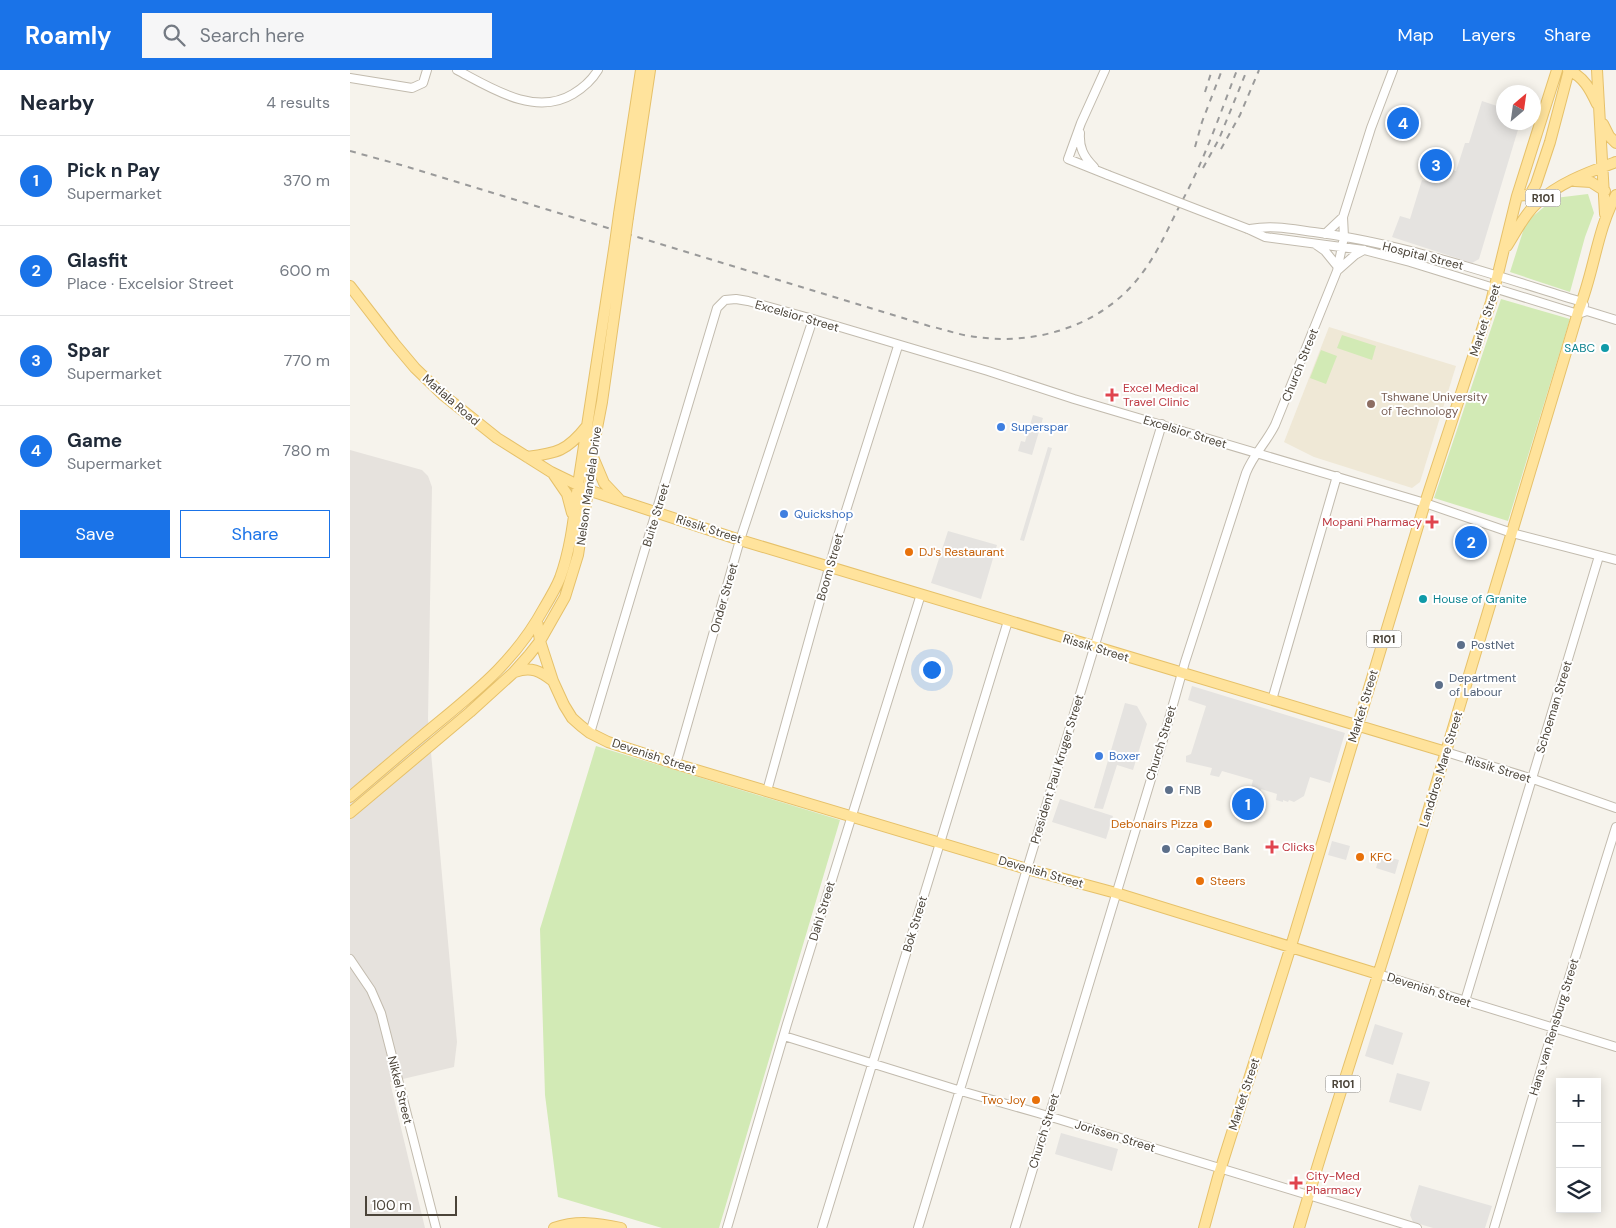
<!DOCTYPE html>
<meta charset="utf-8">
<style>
body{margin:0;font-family:"DM Sans",sans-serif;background:#f6f6f7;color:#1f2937}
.controls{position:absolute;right:15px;bottom:15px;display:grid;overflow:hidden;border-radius:0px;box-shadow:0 2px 12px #0003}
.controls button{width:45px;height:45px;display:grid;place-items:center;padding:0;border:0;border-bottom:1px solid #e0e1e3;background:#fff;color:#1f2937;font:25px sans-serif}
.compass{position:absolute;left:1146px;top:15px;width:45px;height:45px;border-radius:50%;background:#fff;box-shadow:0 2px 12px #0003;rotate:29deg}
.scale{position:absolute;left:15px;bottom:12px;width:92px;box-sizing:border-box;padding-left:5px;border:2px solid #4b4439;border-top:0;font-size:14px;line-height:18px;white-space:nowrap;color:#4b4439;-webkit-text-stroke:4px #fff;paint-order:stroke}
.you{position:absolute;left:581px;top:599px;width:18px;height:18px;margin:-12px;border:4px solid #fff;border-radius:50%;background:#1a73e8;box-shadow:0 0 0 8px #1a73e833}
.badge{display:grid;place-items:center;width:32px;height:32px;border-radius:50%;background:#1a73e8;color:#fff;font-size:16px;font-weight:700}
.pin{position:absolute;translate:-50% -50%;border:2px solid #fff;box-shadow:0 1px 5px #0006}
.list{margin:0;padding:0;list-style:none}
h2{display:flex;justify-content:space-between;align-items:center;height:65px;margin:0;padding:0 20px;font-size:21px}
h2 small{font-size:16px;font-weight:400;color:#747a83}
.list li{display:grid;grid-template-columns:32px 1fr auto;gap:15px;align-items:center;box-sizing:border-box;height:90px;padding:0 20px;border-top:1px solid #e0e1e3}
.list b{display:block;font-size:19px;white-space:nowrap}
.list p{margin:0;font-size:16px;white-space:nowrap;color:#747a83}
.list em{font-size:16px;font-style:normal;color:#747a83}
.actions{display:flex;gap:10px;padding:15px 20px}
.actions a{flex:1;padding:11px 0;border:1px solid #1a73e8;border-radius:0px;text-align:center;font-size:18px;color:#1a73e8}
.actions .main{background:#1a73e8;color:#fff}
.icon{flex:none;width:28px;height:28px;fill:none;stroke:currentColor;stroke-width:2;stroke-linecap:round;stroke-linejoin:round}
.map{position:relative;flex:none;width:1266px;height:1158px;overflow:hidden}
header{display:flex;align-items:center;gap:30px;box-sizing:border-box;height:70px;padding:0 25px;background:#1a73e8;color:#fff}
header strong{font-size:24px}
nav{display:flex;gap:28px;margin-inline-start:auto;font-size:18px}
.search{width:350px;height:45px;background:#f6f6f7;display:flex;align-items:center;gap:12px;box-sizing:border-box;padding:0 18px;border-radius:0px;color:#747a83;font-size:19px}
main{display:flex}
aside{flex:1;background:#fff}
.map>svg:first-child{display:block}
.industrial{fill:#e6e2dd}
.education{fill:#efe8d6}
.green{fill:#d2eab5}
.parking{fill:#e5e3e0}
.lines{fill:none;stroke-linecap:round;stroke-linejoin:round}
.minor-casing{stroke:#c2bbae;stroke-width:10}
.major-casing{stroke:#e6c16a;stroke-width:12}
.minor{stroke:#fff;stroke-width:8}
.major{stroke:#ffe39c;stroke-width:10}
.rail{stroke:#9a9a9a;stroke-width:2;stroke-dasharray:6 6;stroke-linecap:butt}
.minor-bridge-casing{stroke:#c2bbae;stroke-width:10;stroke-linecap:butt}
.major-bridge-casing{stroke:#e6c16a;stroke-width:12;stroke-linecap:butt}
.minor-bridge{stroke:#fff;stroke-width:8}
.major-bridge{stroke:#ffe39c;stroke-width:10}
.culture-dot{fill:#0f9aa8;stroke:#fff;stroke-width:2}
.health-dot{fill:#e0444e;stroke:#fff;stroke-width:2}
.education-dot{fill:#8d6e63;stroke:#fff;stroke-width:2}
.shop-dot{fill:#3f7fe0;stroke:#fff;stroke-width:2}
.food-dot{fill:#e8710a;stroke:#fff;stroke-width:2}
.service-dot{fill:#5c6f8a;stroke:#fff;stroke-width:2}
.labels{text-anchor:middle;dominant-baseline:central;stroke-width:4;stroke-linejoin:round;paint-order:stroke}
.shield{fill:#fff;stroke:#817c74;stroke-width:1}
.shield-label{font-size:11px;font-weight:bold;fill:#4b4439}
.street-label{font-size:12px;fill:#4b4439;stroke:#fff}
.culture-label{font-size:12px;fill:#0d838f;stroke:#fff;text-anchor:end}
.health-label{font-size:12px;fill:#be3a42;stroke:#fff;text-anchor:start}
.education-label{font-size:12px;fill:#785e54;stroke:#fff;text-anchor:start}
.shop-label{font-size:12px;fill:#366cbe;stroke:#fff;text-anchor:start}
.food-label{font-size:12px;fill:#c56008;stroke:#fff;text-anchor:start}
.service-label{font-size:12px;fill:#4e5e75;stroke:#fff;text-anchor:start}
</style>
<header>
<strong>Roamly</strong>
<div class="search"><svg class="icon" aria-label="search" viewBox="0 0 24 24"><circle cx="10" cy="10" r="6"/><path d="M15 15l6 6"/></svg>Search here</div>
<nav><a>Map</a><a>Layers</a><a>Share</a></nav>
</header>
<main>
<aside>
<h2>Nearby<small>4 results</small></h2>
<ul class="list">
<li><span class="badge">1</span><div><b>Pick n Pay</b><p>Supermarket</p></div><em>370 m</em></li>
<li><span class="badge">2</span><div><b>Glasfit</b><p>Place · Excelsior Street</p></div><em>600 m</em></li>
<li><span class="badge">3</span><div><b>Spar</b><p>Supermarket</p></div><em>770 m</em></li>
<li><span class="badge">4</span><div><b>Game</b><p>Supermarket</p></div><em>780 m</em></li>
</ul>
<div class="actions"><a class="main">Save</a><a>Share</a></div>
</aside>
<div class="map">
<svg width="1266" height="1158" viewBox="0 0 1266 1158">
<rect width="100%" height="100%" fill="#f6f3ec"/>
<path class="industrial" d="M 0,380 L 72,400 L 78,406 L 82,417 L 78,649 L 107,972 L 104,997 L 40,1012 L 75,1158 L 0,1158 Z"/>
<path class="education" d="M 979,257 L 1106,296 L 1070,412 L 1062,418 L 964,387 L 934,372 Z"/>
<path class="green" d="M 1238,124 L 1244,143 L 1235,167 L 1220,222 L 1160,202 L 1176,152 L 1205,128 Z
M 1151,229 L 1220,249 L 1158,451 L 1084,428 Z
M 992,265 L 1026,276 L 1022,290 L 987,278 Z
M 971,280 L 987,286 L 976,314 L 960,308 Z
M 246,676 L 490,750 L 369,1158 L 312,1158 L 208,1127 L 195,1025 L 190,859 Z"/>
<path class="parking" d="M 1132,31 L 1153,38 L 1154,52 L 1170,53 L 1129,189 L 1122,193 L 1042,167 L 1050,146 L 1060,149 L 1072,110 L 1089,114 L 1095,99 L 1106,101 L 1115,73 L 1119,73 Z
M 683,345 L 693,348 L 682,385 L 668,381 L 671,371 L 675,372 Z
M 698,377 L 702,378 L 674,471 L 670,470 Z
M 598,461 L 647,475 L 631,529 L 581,513 Z
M 842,616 L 995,663 L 980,713 L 960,707 L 954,726 L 944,732 L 939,730 L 938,732 L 933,730 L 933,732 L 926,730 L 927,724 L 911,719 L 909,725 L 903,723 L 905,719 L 901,718 L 903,710 L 872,701 L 869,707 L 860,705 L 862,698 L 836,692 L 836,686 L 841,684 L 856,636 L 838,630 Z
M 775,633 L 787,636 L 797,654 L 783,700 L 767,695 L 753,739 L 744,738 Z
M 710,729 L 763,746 L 756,769 L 702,752 Z
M 982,771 L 1000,776 L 996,790 L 978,785 Z
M 1030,785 L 1049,790 L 1045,804 L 1026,798 Z
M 1025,954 L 1053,963 L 1043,995 L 1015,986 Z
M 1047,1003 L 1080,1012 L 1071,1041 L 1039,1032 Z
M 711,1063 L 768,1079 L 762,1101 L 705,1084 Z
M 1069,1115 L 1142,1136 L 1135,1158 L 1083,1158 L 1063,1152 L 1060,1145 Z"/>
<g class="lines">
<defs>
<path id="minor" d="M 107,0 C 141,18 185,47 223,24 C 233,18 242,10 248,0
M 755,0 L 731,53 L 718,89 L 758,105
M 0,8 L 62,18 L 73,13 L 77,0
M 730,63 C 729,77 733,86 744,97
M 898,159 L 915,167 L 1014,180 L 1060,192 L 1228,244 L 1237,241 L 1266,250
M 900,159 C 923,155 941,159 964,162 C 1055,174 1144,205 1232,232 L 1234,235
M 975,164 L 993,147
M 965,174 L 975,181 L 988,197
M 988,200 L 1005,185 L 1014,180
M 922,630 L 987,406
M 240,663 L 367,238 L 375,230 L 386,229 L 398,231 L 463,249 L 638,301 L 724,329 L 1075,433 L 1162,463 L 1266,490
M 1096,682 L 1183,709 L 1266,738
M 326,694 L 390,470 L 463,249
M 417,721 L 487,469 L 548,276
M 0,889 L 21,920 L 31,943 L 86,1158
M 1028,904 L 1266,977
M 1115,931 L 1249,486
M 434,966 L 611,1021 L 688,1043 L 1067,1158
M 377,1158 L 437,954 L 571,524
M 472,1158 L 658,551
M 568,1158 L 812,354
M 665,1158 L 815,663 L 835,592 L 896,403 C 903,385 916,373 925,355 L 987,201 L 994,167 L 993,147 L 1021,58 L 1043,0
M 1144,1158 L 1203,959 L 1266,757"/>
<path id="major" d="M 1218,0 C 1234,7 1240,19 1247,34
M 1247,0 L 1255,144
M 1253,54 L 1259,66 L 1266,73
M 1225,111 L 1241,112 L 1255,121
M 1167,126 L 1176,125 L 1181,123 L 1186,114 L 1200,72 L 1219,0
M 269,144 L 291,0
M 278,147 L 300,0
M 1157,176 C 1166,162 1174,145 1186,134 C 1208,113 1239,102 1266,92
M 0,216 L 44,273 L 65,298 L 92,324 L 147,368 L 201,402 L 238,420 L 390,470 L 1096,682
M 177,387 C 207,383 217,381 236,357
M 243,387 L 254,413 L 269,429
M 204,405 L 217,424 L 222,443
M 187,550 L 190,571 L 203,611 L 214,635 L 222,648 L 231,656 L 240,663 L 258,672 L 326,694 L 677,799 L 766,823 L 1028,904
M 165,602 C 181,596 190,601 203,611
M 0,727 C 24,707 48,686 72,666 C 121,625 163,595 194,538 C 200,528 206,518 210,508 C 221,478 224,446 228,415 L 265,173
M 0,743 L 120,642 L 163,603 L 179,585 L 190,571 L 215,527 L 228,485 L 238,420 L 242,384 L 252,332 L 274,176
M 204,1158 C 227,1150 248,1153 271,1158
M 854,1158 L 868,1107 L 941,876 L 1075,433 L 1141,232 L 1167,126 L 1207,0
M 949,1158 C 983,1041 1023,925 1058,808 C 1116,618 1171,428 1229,239 C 1244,202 1247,160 1266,125"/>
</defs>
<use href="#minor" class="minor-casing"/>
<use href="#major" class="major-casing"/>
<use href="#minor" class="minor"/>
<use href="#major" class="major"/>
<path class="rail" d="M 855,22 L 862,0
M 845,77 L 852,52 L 872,0
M 871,79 L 890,45 L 909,0
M 0,81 L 51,95 L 579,256 C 593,259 606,264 620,266 C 682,277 751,257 790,206 C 808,183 818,158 831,133 C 854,91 870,44 887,0
M 853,98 L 869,69 L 897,0"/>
<defs>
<path id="minor-bridge" d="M 758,105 L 898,159"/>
<path id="major-bridge" d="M 265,173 L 269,144
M 274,176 L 278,147"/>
</defs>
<use href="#minor-bridge" class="minor-bridge-casing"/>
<use href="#major-bridge" class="major-bridge-casing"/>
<use href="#minor-bridge" class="minor-bridge"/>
<use href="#major-bridge" class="major-bridge"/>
</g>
<g class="culture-dot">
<circle cx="1255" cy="278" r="5"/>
<circle cx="1073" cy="529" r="5"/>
</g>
<g class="health-dot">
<path d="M759.5 317.5h5v5h5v5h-5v5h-5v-5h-5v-5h5z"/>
<path d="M1079.5 444.5h5v5h5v5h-5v5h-5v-5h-5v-5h5z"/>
<path d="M919.5 769.5h5v5h5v5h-5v5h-5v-5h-5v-5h5z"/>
<path d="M943.5 1105.5h5v5h5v5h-5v5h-5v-5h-5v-5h5z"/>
</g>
<circle class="education-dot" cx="1021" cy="334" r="5"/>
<g class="shop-dot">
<circle cx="651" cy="357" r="5"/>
<circle cx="434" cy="444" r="5"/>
<circle cx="749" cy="686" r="5"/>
</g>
<g class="food-dot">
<circle cx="559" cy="482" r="5"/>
<circle cx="858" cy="754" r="5"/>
<circle cx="1010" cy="787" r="5"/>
<circle cx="850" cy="811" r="5"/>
<circle cx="686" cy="1030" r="5"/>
</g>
<g class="service-dot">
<circle cx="1111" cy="575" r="5"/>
<circle cx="1089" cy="615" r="5"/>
<circle cx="819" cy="720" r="5"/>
<circle cx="816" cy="779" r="5"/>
</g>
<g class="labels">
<g class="shield">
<rect x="1175.5" y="119.5" width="35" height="17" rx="4"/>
<rect x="1016.5" y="560.5" width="35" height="17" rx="4"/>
<rect x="975.5" y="1005.5" width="35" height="17" rx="4"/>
</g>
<g class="shield-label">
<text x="1193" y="128">R101</text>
<text x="1034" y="569">R101</text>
<text x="993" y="1014">R101</text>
</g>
<g class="street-label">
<text transform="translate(1073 186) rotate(14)">Hospital Street</text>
<text transform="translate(447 246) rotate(16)">Excelsior Street</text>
<text transform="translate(1135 250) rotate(-72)">Market Street</text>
<text transform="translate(950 295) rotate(-68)">Church Street</text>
<text transform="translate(101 330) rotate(41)">Matlala Road</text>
<text transform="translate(835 362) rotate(17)">Excelsior Street</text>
<text transform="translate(239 416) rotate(-82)">Nelson Mandela Drive</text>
<text transform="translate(306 445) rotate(-73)">Buite Street</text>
<text transform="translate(359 459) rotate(18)">Rissik Street</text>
<text transform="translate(480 497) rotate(-74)">Boom Street</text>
<text transform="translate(374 528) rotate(-74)">Onder Street</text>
<text transform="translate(746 578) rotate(17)">Rissik Street</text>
<text transform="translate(1013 636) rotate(-73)">Market Street</text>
<text transform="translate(1204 637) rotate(-73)">Schoeman Street</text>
<text transform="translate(811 673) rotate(-73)">Church Street</text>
<text transform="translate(304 686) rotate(18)">Devenish Street</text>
<text transform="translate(707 699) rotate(-73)">President Paul Kruger Street</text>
<text transform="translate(1091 699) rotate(-73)">Landdros Mare Street</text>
<text transform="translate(1148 699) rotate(17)">Rissik Street</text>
<text transform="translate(691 802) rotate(16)">Devenish Street</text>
<text transform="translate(472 841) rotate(-73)">Dahl Street</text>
<text transform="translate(565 854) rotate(-73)">Bok Street</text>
<text transform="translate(1079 920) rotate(18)">Devenish Street</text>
<text transform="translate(1204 957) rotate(-73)">Hans van Rensburg Street</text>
<text transform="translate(50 1020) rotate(76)">Nikkel Street</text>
<text transform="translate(894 1024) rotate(-72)">Market Street</text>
<text transform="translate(694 1061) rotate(-73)">Church Street</text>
<text transform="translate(765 1066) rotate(17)">Jorissen Street</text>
</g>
<g class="culture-label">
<text x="1245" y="278">SABC</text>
<text x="1083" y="529" text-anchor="start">House of Granite</text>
</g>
<g class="health-label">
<text x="773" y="318">Excel Medical<tspan x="773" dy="14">Travel Clinic</tspan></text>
<text x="1072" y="452" text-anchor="end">Mopani Pharmacy</text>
<text x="932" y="777">Clicks</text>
<text x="956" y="1106">City-Med<tspan x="956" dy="14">Pharmacy</tspan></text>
</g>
<g class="education-label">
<text x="1031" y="327">Tshwane University<tspan x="1031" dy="14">of Technology</tspan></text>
</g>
<g class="shop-label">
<text x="661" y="357">Superspar</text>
<text x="444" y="444">Quickshop</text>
<text x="759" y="686">Boxer</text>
</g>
<g class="food-label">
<text x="569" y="482">DJ's Restaurant</text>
<text x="848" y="754" text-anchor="end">Debonairs Pizza</text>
<text x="1020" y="787">KFC</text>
<text x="860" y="811">Steers</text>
<text x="676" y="1030" text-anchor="end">Two Joy</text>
</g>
<g class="service-label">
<text x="1121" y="575">PostNet</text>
<text x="1099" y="608">Department<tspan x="1099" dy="14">of Labour</tspan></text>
<text x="829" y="720">FNB</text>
<text x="826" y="779">Capitec Bank</text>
</g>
</g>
</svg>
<div class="controls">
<button>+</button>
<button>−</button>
<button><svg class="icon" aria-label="layers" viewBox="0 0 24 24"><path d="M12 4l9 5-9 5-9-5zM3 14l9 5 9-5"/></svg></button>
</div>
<svg class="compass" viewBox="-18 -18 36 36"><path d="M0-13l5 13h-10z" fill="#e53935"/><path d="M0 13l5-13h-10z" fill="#747a83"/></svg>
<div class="scale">100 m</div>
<div class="you"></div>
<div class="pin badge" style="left:898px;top:734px">1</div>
<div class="pin badge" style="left:1121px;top:472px">2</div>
<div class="pin badge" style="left:1086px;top:95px">3</div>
<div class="pin badge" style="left:1053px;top:53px">4</div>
</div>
</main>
